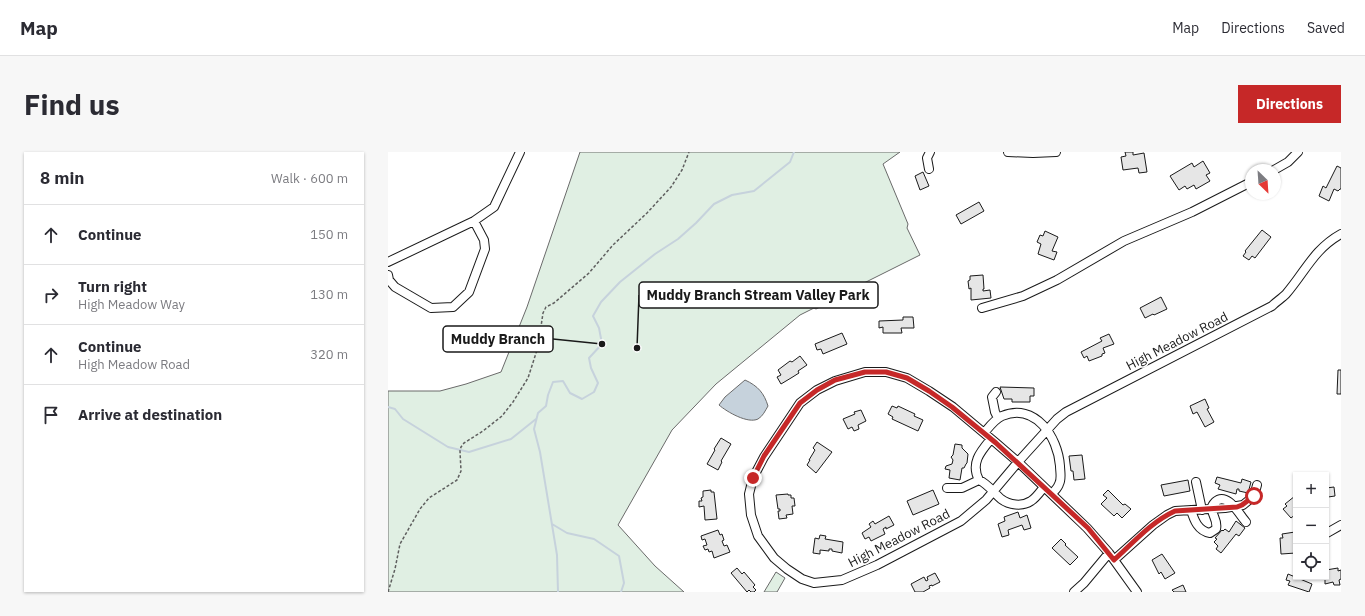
<!DOCTYPE html>
<meta charset="utf-8">
<style>
body{margin:0;font-family:"IBM Plex Sans",sans-serif;background:#f7f7f7;color:#2b2b33}
.controls{position:absolute;right:12px;bottom:12px;display:grid;overflow:hidden;border-radius:0px;box-shadow:0 1px 3px #0004}
.controls button{width:36px;height:36px;display:grid;place-items:center;padding:0;border:0;border-bottom:1px solid #e1e1e2;background:#fff;color:#2b2b33;font:20px sans-serif}
.compass{position:absolute;left:857px;top:12px;width:36px;height:36px;border-radius:50%;background:#fff;box-shadow:0 1px 3px #0004;rotate:155deg}
.stop{position:absolute;width:12px;height:12px;margin:-9px;border:3px solid #c62828;border-radius:50%;background:#fff}
.stop.end{background:#c62828;border-color:#fff;box-shadow:0 1px 4px #0008}
.list{margin:0;padding:0;list-style:none}
h2{display:flex;justify-content:space-between;align-items:center;height:52px;margin:0;padding:0 16px;font-size:17px}
h2 small{font-size:13px;font-weight:400;color:#7c7c81}
.list li{display:grid;grid-template-columns:26px 1fr auto;gap:12px;align-items:center;box-sizing:border-box;height:60px;padding:0 16px;border-top:1px solid #e1e1e2}
.list b{display:block;font-size:15px;white-space:nowrap}
.list p{margin:0;font-size:13px;white-space:nowrap;color:#7c7c81}
.list em{font-size:13px;font-style:normal;color:#7c7c81}
.icon{flex:none;width:22px;height:22px;fill:none;stroke:currentColor;stroke-width:2;stroke-linecap:round;stroke-linejoin:round}
.map{position:relative;flex:none;width:953px;height:440px;overflow:hidden;border-radius:0px}
header{display:flex;align-items:center;gap:24px;box-sizing:border-box;height:56px;padding:0 20px;background:#fff;border-bottom:1px solid #e1e1e2}
header strong{font-size:19px}
nav{display:flex;gap:22px;margin-inline-start:auto;font-size:14px}
.intro{display:flex;align-items:center;justify-content:space-between;box-sizing:border-box;height:96px;padding:0 24px}
h1{margin:0;font-size:28px}
.button{padding:10px 18px;border-radius:0px;background:#c62828;color:#fff;font-size:14px;font-weight:700}
main{display:flex;gap:24px;padding:0 24px}
aside{flex:1;background:#fff;border-radius:0px;box-shadow:0 1px 3px #0004}
.map>svg:first-child{display:block}
.green{fill:#e0efe3;stroke:#6a6a6a}
.water{fill:#c6d2dc;stroke:#6a6a6a}
.lines{fill:none;stroke-linecap:round;stroke-linejoin:round}
.stream{stroke:#c6d2dc;stroke-width:2}
.building{fill:#e6e6e6;stroke:#1a1a1a}
.minor-casing{stroke:#1a1a1a;stroke-width:10}
.path{stroke:#5f5f5f;stroke-width:1.5;stroke-dasharray:3 2;stroke-linecap:butt}
.minor{stroke:#fff;stroke-width:8}
.route{stroke:#c62828;stroke-width:5}
.labels{text-anchor:middle;dominant-baseline:central;stroke-width:3;stroke-linejoin:round;paint-order:stroke}
.street-label{font-size:13px;fill:#1a1a1a;stroke:#fff}
.leader{fill:none;stroke:#1a1a1a;stroke-width:1.5}
.callout-dot{fill:#1a1a1a;stroke:#fff;stroke-width:1.5}
.callout{fill:#fff;stroke:#1a1a1a;stroke-width:1.5}
.callout-label{font-size:14px;text-anchor:middle;font-weight:bold;fill:#1a1a1a}
</style>
<header>
<strong>Map</strong>
<nav><a>Map</a><a>Directions</a><a>Saved</a></nav>
</header>
<div class="intro"><h1>Find us</h1><a class="button">Directions</a></div>
<main>
<aside>
<h2>8 min<small>Walk · 600 m</small></h2>
<ul class="list">
<li><svg class="icon" aria-label="ahead" viewBox="0 0 24 24"><path d="M12 20V5M6 11l6-6 6 6"/></svg><div><b>Continue</b></div><em>150 m</em></li>
<li><svg class="icon" aria-label="right" viewBox="0 0 24 24"><path d="M7 20v-9h11M14 6l5 5-5 5"/></svg><div><b>Turn right</b><p>High Meadow Way</p></div><em>130 m</em></li>
<li><svg class="icon" aria-label="ahead" viewBox="0 0 24 24"><path d="M12 20V5M6 11l6-6 6 6"/></svg><div><b>Continue</b><p>High Meadow Road</p></div><em>320 m</em></li>
<li><svg class="icon" aria-label="arrive" viewBox="0 0 24 24"><path d="M6 21V4h12l-3 4 3 4H6"/></svg><div><b>Arrive at destination</b></div></li>
</ul>
</aside>
<div class="map">
<svg width="953" height="440" viewBox="0 0 953 440">
<rect width="100%" height="100%" fill="#fff"/>
<path class="green" d="M 192,0 L 512,0 L 495,12 L 520,72 L 519,76 L 532,103 L 476,131 L 471,135 L 428,157 L 426,156 L 412,163 L 328,232 L 284,278 L 230,373 L 267,414 L 296,440 L 0,440 L 0,239 L 52,239 L 78,232 L 113,220 L 139,155 Z
M 388,420 L 397,426 L 389,440 L 376,440 Z"/>
<path class="water" d="M 357,228 C 370,234 376,241 380,254 C 377,259 375,264 370,267 C 360,272 339,260 331,253 L 337,245 Z"/>
<g class="lines">
<path class="stream" d="M 0,255 L 7,257 L 15,267 L 60,295 L 81,300 L 123,287 L 148,267
M 164,372 L 179,381 L 206,387 L 231,404 L 236,431 L 233,440
M 170,440 L 169,403 L 152,300 L 146,277 L 150,261 L 158,254 L 160,243 L 165,230 L 175,229 L 182,241 L 194,247 L 206,240 L 210,231 L 203,216 L 201,206 L 214,192 L 211,176 L 205,164 L 213,150 L 232,130 L 267,102 L 290,87 L 308,71 L 326,52 L 344,43 L 366,39 L 402,10 L 406,0"/>
</g>
<path class="building" d="M 737,0 L 745,0 L 745,3 L 756,1 L 759,20 L 751,21 L 750,16 L 735,18 L 733,5 L 738,4 Z
M 815,9 L 822,21 L 818,23 L 822,29 L 808,37 L 806,33 L 799,37 L 797,34 L 791,38 L 782,24 L 804,11 L 806,15 Z
M 949,14 L 953,16 L 953,37 L 952,37 L 950,39 L 946,37 L 941,49 L 931,44 L 935,34 L 938,36 Z
M 535,20 L 541,34 L 532,38 L 527,24 Z
M 591,50 L 596,59 L 573,72 L 568,63 Z
M 874,78 L 883,85 L 867,106 L 864,104 L 861,108 L 855,104 L 858,100 L 857,99 Z
M 657,79 L 670,85 L 664,99 L 669,100 L 666,108 L 650,102 L 653,92 L 649,90 L 652,83 L 655,84 Z
M 595,123 L 596,137 L 595,137 L 595,139 L 602,138 L 603,146 L 583,148 L 583,136 L 581,137 L 580,129 L 582,128 L 582,124 Z
M 773,145 L 779,157 L 766,163 L 765,162 L 757,166 L 752,156 Z
M 515,165 L 525,165 L 526,176 L 513,176 L 514,181 L 495,181 L 495,175 L 491,176 L 491,169 L 515,168 Z
M 454,181 L 459,192 L 435,202 L 433,197 L 429,198 L 427,192 Z
M 721,182 L 726,192 L 715,196 L 717,201 L 714,202 L 714,204 L 701,209 L 699,204 L 696,206 L 693,200 L 714,189 L 712,186 Z
M 412,204 L 419,213 L 410,219 L 411,221 L 403,226 L 393,232 L 389,225 L 393,223 L 390,218 L 402,209 L 404,210 Z
M 950,218 L 953,218 L 953,242 L 949,242 Z
M 612,235 L 646,236 L 646,244 L 642,244 L 642,250 L 624,250 L 624,247 L 616,247 Z
M 817,247 L 821,256 L 819,257 L 826,270 L 817,275 L 809,260 L 805,262 L 802,254 Z
M 504,254 L 509,256 L 510,254 L 527,262 L 526,264 L 535,268 L 530,279 L 504,267 L 505,265 L 500,262 Z
M 473,258 L 478,269 L 470,273 L 471,277 L 466,279 L 464,275 L 460,277 L 455,267 L 467,262 L 466,260 Z
M 333,286 L 343,292 L 333,309 L 334,310 L 330,318 L 319,312 L 327,298 L 326,297 Z
M 429,290 L 444,300 L 428,321 L 419,313 L 422,308 L 421,308 L 427,298 L 425,296 Z
M 567,292 L 574,293 L 574,296 L 580,302 L 579,311 L 578,312 L 576,316 L 574,316 L 572,328 L 561,326 L 562,318 L 557,317 L 558,314 L 564,312 L 565,308 L 563,305 L 565,303 Z
M 694,303 L 697,327 L 686,328 L 685,319 L 683,319 L 681,304 Z
M 829,325 L 853,331 L 854,327 L 863,330 L 860,341 L 851,339 L 851,337 L 849,337 L 848,342 L 830,337 L 832,333 L 827,331 Z
M 800,328 L 802,339 L 776,344 L 773,333 Z
M 938,333 L 938,336 L 946,335 L 947,344 L 940,345 L 940,347 L 938,348 Z
M 323,338 L 323,340 L 326,340 L 329,367 L 317,368 L 316,354 L 311,355 L 311,349 L 314,349 L 313,346 L 315,345 L 315,339 Z
M 545,338 L 551,352 L 525,363 L 519,349 Z
M 720,338 L 735,353 L 737,352 L 743,357 L 734,366 L 729,361 L 726,364 L 713,352 L 719,346 L 715,343 Z
M 400,342 L 400,343 L 403,343 L 403,346 L 406,346 L 407,354 L 404,354 L 405,362 L 398,363 L 399,366 L 391,367 L 390,359 L 392,359 L 392,357 L 390,357 L 388,343 Z
M 907,344 L 908,346 L 908,362 L 903,366 L 895,357 L 899,354 L 897,352 Z
M 630,360 L 632,366 L 639,363 L 643,376 L 636,378 L 634,373 L 620,378 L 621,383 L 614,385 L 610,372 L 617,369 L 616,365 Z
M 501,364 L 506,373 L 498,377 L 498,375 L 495,377 L 497,382 L 483,389 L 481,385 L 477,387 L 474,381 L 483,375 L 481,372 L 485,369 L 487,372 Z
M 848,369 L 857,376 L 851,384 L 848,382 L 833,401 L 828,397 L 830,394 L 826,390 L 829,387 L 827,386 L 834,378 L 835,379 L 837,377 L 841,380 Z
M 330,378 L 332,383 L 334,382 L 336,388 L 334,389 L 336,394 L 339,393 L 342,400 L 326,406 L 324,399 L 321,400 L 320,397 L 317,398 L 315,394 L 319,393 L 317,387 L 314,388 L 313,384 Z
M 907,380 L 908,401 L 893,402 L 892,386 L 895,386 L 894,382 Z
M 432,383 L 438,384 L 437,387 L 455,390 L 454,401 L 444,399 L 444,397 L 441,397 L 441,399 L 432,398 L 432,402 L 425,401 L 427,386 L 431,387 Z
M 673,387 L 678,392 L 677,393 L 690,405 L 682,413 L 664,396 Z
M 774,402 L 787,421 L 777,427 L 773,420 L 771,422 L 764,408 Z
M 349,416 L 354,422 L 356,420 L 367,433 L 365,435 L 368,438 L 366,440 L 363,440 L 361,438 L 359,440 L 343,421 Z
M 950,416 L 950,419 L 953,418 L 953,427 L 951,428 L 952,433 L 946,433 L 945,430 L 937,432 L 937,425 L 938,425 L 938,418 Z
M 547,421 L 552,430 L 544,434 L 544,433 L 541,434 L 542,436 L 535,440 L 527,440 L 523,432 L 536,425 L 538,429 L 540,428 L 539,425 Z
M 900,422 L 924,432 L 921,440 L 900,433 L 902,429 L 898,428 Z
M 795,433 L 798,440 L 786,440 L 784,438 Z"/>
<g class="lines">
<defs>
<path id="minor" d="M 620,0 L 645,1 L 668,0
M 541,17 L 539,6 L 542,0
M 886,18 L 900,10 L 910,0
M 0,110 L 86,69 L 106,55 L 132,0
M 0,123 L 1,128 L 7,135 L 43,156 L 65,155 L 81,140 L 97,97 L 96,88 L 86,69
M 594,156 L 635,144 L 669,128 L 736,89 L 804,60 L 863,30
M 608,240 L 604,245 L 607,260 L 610,266
M 596,281 C 601,275 607,267 614,264 C 647,250 670,285 672,314 C 672,319 674,327 671,332 C 670,336 666,339 664,342
M 603,287 C 593,299 582,311 591,328 C 600,332 606,341 613,347 C 621,353 634,355 643,349 C 648,346 652,340 656,335
M 808,330 L 814,358
M 559,336 L 574,336 L 591,328
M 803,358 C 806,368 810,379 822,381 L 828,377 C 830,369 825,365 824,358 C 823,355 825,352 827,350 C 839,339 851,362 858,370
M 939,381 L 953,373
M 726,408 L 765,373 L 779,363 L 787,359 L 837,356 L 855,353 L 866,344 L 869,333
M 686,440 L 696,431 L 721,401
M 749,440 L 721,401 L 699,376 L 630,310 L 608,291 L 565,255 L 541,239 L 519,226 L 498,220 L 477,220 L 447,229 L 429,238 L 412,251 L 376,305 L 365,326 L 361,342 L 363,363 L 370,384 L 386,406 L 399,417 L 414,427 L 426,431 L 454,428 L 489,413 L 573,369 L 598,348 L 630,310 L 669,267 L 678,260 L 884,154 C 888,150 894,146 898,142 C 917,120 926,97 953,82"/>
</defs>
<use href="#minor" class="minor-casing"/>
<path class="path" d="M 0,440 L 7,417 L 12,392 L 32,357 L 41,346 L 69,328 L 73,319 L 72,299 L 73,295 L 76,291 L 95,279 L 114,264 L 125,250 L 140,226 L 150,195 L 155,161 L 158,155 L 166,151 L 201,121 L 225,93 L 259,61 L 283,35 L 294,18 L 301,0"/>
<use href="#minor" class="minor"/>
</g>
<g class="lines">
<path class="route" d="M 365,326 L 376,304 L 412,251 L 429,238 L 447,228 L 477,220 L 498,220 L 519,226 L 541,239 L 564,255 L 608,291 L 700,376 L 726,408 C 745,391 763,370 787,359 L 849,355 L 854,353 L 866,344"/>
</g>
<g class="labels">
<g class="street-label">
<text transform="translate(789 189) rotate(-27)">High Meadow Road</text>
<text transform="translate(511 386) rotate(-27)">High Meadow Road</text>
</g>
</g>
<path class="leader" d="M249 196L251 143M214 192L165 187"/>
<g class="callout-dot">
<circle cx="249" cy="196" r="4"/>
<circle cx="214" cy="192" r="4"/>
</g>
<g class="callout">
<rect x="251" y="130" width="239" height="26" rx="4"/>
<rect x="55" y="174" width="110" height="26" rx="4"/>
</g>
<g class="callout-label">
<text x="370" y="148">Muddy Branch Stream Valley Park</text>
<text x="110" y="192">Muddy Branch</text>
</g>
</svg>
<div class="controls">
<button>+</button>
<button>−</button>
<button><svg class="icon" aria-label="locate" viewBox="0 0 24 24"><circle cx="12" cy="12" r="6"/><path d="M12 2v4M12 18v4M2 12h4M18 12h4"/></svg></button>
</div>
<svg class="compass" viewBox="-18 -18 36 36"><path d="M0-13l5 13h-10z" fill="#e53935"/><path d="M0 13l5-13h-10z" fill="#7c7c81"/></svg>
<div class="stop" style="left:866px;top:344px"></div>
<div class="stop end" style="left:365px;top:326px"></div>
</div>
</main>
